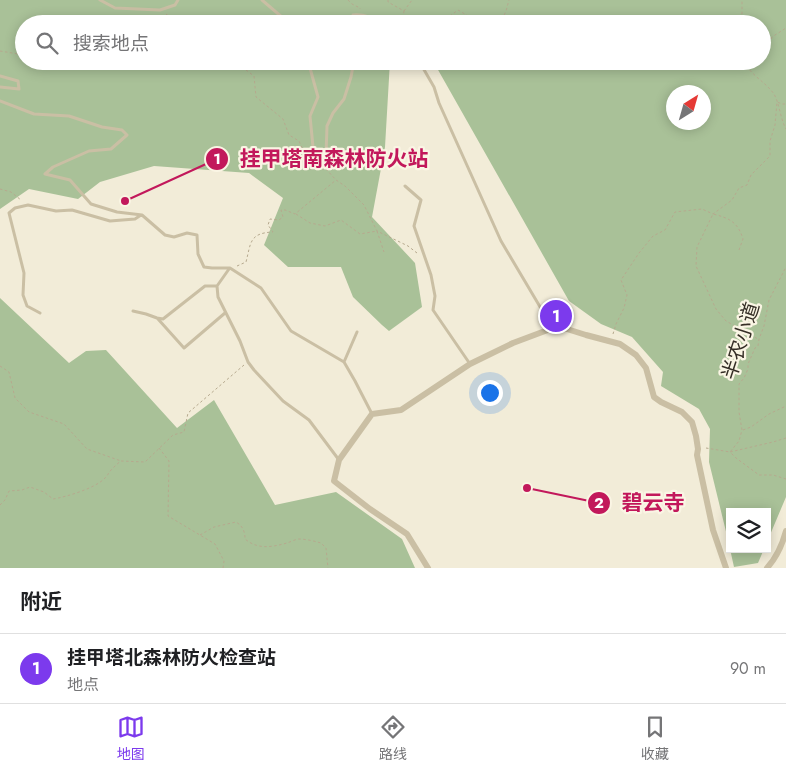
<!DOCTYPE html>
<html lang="zh">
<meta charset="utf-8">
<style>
body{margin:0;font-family:Jost,"Noto Sans SC",sans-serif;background:#f2f2f2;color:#202124}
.controls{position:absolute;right:15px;bottom:15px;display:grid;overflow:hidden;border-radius:0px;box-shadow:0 2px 12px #0003}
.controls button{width:45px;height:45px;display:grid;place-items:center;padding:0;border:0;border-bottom:1px solid #e0e0e0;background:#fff;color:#202124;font:25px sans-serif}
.compass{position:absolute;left:666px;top:85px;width:45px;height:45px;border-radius:50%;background:#fff;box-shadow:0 2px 12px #0003;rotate:37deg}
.you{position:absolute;left:489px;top:392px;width:18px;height:18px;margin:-12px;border:4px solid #fff;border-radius:50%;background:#1a73e8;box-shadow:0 0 0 8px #1a73e833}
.badge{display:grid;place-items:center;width:32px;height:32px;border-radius:50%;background:#7c3aed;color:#fff;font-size:16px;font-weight:700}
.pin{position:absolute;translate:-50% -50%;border:2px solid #fff;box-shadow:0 1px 5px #0006}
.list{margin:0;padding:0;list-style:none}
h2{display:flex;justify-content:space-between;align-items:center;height:65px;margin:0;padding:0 20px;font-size:21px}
h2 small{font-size:16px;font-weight:400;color:#757577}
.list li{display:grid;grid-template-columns:32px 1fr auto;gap:15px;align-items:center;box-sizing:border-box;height:70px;padding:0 20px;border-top:1px solid #e0e0e0}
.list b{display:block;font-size:19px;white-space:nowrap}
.list p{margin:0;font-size:16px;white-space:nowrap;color:#757577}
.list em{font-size:16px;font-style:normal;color:#757577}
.icon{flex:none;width:28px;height:28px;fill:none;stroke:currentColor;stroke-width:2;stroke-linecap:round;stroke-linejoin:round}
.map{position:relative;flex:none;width:786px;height:568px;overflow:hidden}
.search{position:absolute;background:#fff;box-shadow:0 2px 12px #0003;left:15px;right:15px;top:15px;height:55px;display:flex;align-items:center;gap:12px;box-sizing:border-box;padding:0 18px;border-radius:28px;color:#757577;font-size:19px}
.sheet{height:135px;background:#fff}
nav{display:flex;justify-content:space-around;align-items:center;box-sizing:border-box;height:70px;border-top:1px solid #e0e0e0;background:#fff;font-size:14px;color:#757577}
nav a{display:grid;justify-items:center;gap:2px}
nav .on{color:#7c3aed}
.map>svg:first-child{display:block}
.green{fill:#a9c198;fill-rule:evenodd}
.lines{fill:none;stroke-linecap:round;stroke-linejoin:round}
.path{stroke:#b6a98e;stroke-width:1;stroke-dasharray:2.5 2.5;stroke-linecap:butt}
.lane{stroke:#cabfa4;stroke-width:3}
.street{stroke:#cabfa4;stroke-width:6}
.labels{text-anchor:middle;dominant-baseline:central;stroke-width:4.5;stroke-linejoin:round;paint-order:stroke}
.street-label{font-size:20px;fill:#352e26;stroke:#faf5e4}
.leader{fill:none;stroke:#c2185b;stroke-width:2}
.callout-dot{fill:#c2185b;stroke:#faf5e4;stroke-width:2}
.mark-label{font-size:15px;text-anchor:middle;font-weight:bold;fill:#fff}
.callout-label{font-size:21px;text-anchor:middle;font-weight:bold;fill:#c2185b;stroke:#faf5e4;stroke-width:4.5;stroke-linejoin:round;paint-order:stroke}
</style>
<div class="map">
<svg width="786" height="568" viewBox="0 0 786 568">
<rect width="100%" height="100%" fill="#f2ecd8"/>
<path class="green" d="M 0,0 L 786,0 L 786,497 L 767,542 L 767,512 L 730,512 L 730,548 L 709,462 L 710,429 L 699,409 L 661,386 L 663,372 L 632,337 L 601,324 L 569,301 L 433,61 L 762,61 L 762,24 L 24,24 L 24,61 L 390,61 L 385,147 L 372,217 L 415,263 L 422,307 L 389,331 L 382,325 L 353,297 L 341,267 L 288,267 L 264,245 L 283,198 L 249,173 L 154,166 L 100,182 L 78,199 L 29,189 L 0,209 ZM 674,92 L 704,92 L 704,122 L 674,122 Z
M 0,298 L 69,363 L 86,351 L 106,350 L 177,428 L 214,400 L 275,505 L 336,492 L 402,539 L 415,568 L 0,568 Z
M 730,549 L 764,549 L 758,563 L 734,567 Z"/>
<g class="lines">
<path class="path" d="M 348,0 L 352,4 L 360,8 L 360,9
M 388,0 L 388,2 L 404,11 L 402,24
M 404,11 L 412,0
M 166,14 L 178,24
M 169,24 L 173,21
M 412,24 L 423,19 L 446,19 L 458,10 L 482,24
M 500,24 L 506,11 L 509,0
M 742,24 L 741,21 L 742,13 L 742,0
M 762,48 L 767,48 L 772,37 L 786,28
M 0,51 L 18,54 L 24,54
M 234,61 L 254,76 L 256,97 L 283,119 L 289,135 L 299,141 L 303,150
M 750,61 L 748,68 C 756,78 767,84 774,94 C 780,105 780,118 786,129
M 326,169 L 336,180 L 345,186 L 364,205 L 377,231 L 408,246 L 417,253
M 0,189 L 11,192 L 21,200
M 296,214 L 310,223 L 325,226 L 341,220 L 360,234 L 377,231 L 384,252
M 739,250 L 743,239 C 738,222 729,218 713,214 L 697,247 L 696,266 L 716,309 L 726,321 L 758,339
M 237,266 L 246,262 C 251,243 249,233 273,232 L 268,225 L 270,219 L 279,220 L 283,217 L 281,210 L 285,210 L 295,214 L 336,180
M 613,334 L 616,324 L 624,308 L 627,295 L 621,280 L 639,253 L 653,236 L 665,230 L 675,212 L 702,209 L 713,214 L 732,200 L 739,188 L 747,185 L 751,175 L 770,156 L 770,141 L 775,125 L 777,102 L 782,104 L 786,104
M 0,366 L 9,372 L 15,398 L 29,412 L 64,424 L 87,449 L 121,461
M 743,430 L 751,427 L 769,414 L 786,406
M 786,438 L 773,442 L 730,452 L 736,458 L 759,475 L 773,475 L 786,479
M 159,448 L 169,461 L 168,516 L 215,544 L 224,561 L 223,568
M 706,448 L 730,452 L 739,441 L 742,430 L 739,412 L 739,384 L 744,378 L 748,369 L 748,364 L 755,348 L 758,346 L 759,339 L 764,326 L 769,300 L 786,267
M 0,505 L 5,500 L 9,491 L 22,490 L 30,487 L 44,492 L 53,499 C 66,497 96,488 105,478 C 108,475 109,472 112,469 C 115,466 118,463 121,461 L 145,462 L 173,435 L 184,432 L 188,413 L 244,365
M 200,535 L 214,527 L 236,522 C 243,526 245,532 245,539 C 258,550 272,547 287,543 C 290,542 294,540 298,539 C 306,539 314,541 321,543 L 326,548 L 328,568"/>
<path class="lane" d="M 100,0 L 115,8 L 160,10 L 175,5 L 178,0
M 262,0 L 290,24
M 352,24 L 352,21 L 353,15 C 365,14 373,18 383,24
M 308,61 L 318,97 L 310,116 L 313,147 L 305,155 L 307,163 L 316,166 L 322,165 L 326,155 L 327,126 L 333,113 L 344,99 L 351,77 L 354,61
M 419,61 L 434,87 L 439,103 L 501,241 L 552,327
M 0,76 L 18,81 L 19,89 L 0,87
M 0,101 L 34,114 L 69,116 L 102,127 L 122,130 L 127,135 L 111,149 L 89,151 L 53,167 L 45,174 L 70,180 L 91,204 L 117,212 L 142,215 L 165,235 L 174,237 L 187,233 L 197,235 L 198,254 L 204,267 L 212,268 L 230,268 L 261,288 L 291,331 L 344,362 L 355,381 L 372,414
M 405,186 L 421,200 L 414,226 L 431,275 L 435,296 L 433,310 L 470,364
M 217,286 L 218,297 L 240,341 L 248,362 L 254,370 L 283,401 L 309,420 L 339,460
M 133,311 L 146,314 L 157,318 L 163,319 L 205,286 L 217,286 L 229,269
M 40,313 L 27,306 L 23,295 L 24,273 L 9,213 L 15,208 L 28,205 L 56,211 L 72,210 L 110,221 L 135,219 L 141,215
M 158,319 L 184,348 L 225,313
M 344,362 L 357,332"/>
<path class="street" d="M 428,568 L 407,534 L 370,509 L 334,481 L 339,460 L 372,414 L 401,410 L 470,364 L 513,343 L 553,328 L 567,329 L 586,335 L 620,344 L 636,355 L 646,368 L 654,397 L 661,402 L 682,412 L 692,422 L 696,436 L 698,449 L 697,455 L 713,530 L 726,568
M 767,568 C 777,557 782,546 786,531"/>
</g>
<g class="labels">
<g class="street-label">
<text transform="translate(741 341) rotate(-72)">半农小道</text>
</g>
</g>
<path class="leader" d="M125 201L217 159M527 488L599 503"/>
<g class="callout-dot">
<circle cx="125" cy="201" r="5"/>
<circle cx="527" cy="488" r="5"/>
<circle cx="217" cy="159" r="12"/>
<circle cx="599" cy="503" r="12"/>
</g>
<g class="mark-label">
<text x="217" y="164">1</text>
<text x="599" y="508">2</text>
</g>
<g class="callout-label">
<text x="334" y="166">挂甲塔南森林防火站</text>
<text x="653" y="510">碧云寺</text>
</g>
</svg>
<div class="controls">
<button><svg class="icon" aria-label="layers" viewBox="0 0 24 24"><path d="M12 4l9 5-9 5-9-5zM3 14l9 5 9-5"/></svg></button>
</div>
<svg class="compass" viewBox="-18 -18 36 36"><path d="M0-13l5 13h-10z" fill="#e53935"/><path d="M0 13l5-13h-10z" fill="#757577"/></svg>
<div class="you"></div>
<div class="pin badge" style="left:556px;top:316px">1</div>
<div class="search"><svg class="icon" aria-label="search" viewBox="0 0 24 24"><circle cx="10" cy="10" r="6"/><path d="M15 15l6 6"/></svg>搜索地点</div>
</div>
<section class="sheet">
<h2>附近<small></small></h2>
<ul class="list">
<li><span class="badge">1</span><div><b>挂甲塔北森林防火检查站</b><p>地点</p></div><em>90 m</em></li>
</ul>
</section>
<nav>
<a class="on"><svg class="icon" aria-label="map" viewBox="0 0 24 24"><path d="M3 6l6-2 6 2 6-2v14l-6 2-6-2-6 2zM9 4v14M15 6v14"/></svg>地图</a>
<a><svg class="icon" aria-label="directions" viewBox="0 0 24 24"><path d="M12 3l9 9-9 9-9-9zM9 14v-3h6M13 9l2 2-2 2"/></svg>路线</a>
<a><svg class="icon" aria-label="saved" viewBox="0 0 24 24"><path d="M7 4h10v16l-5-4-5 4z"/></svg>收藏</a>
</nav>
